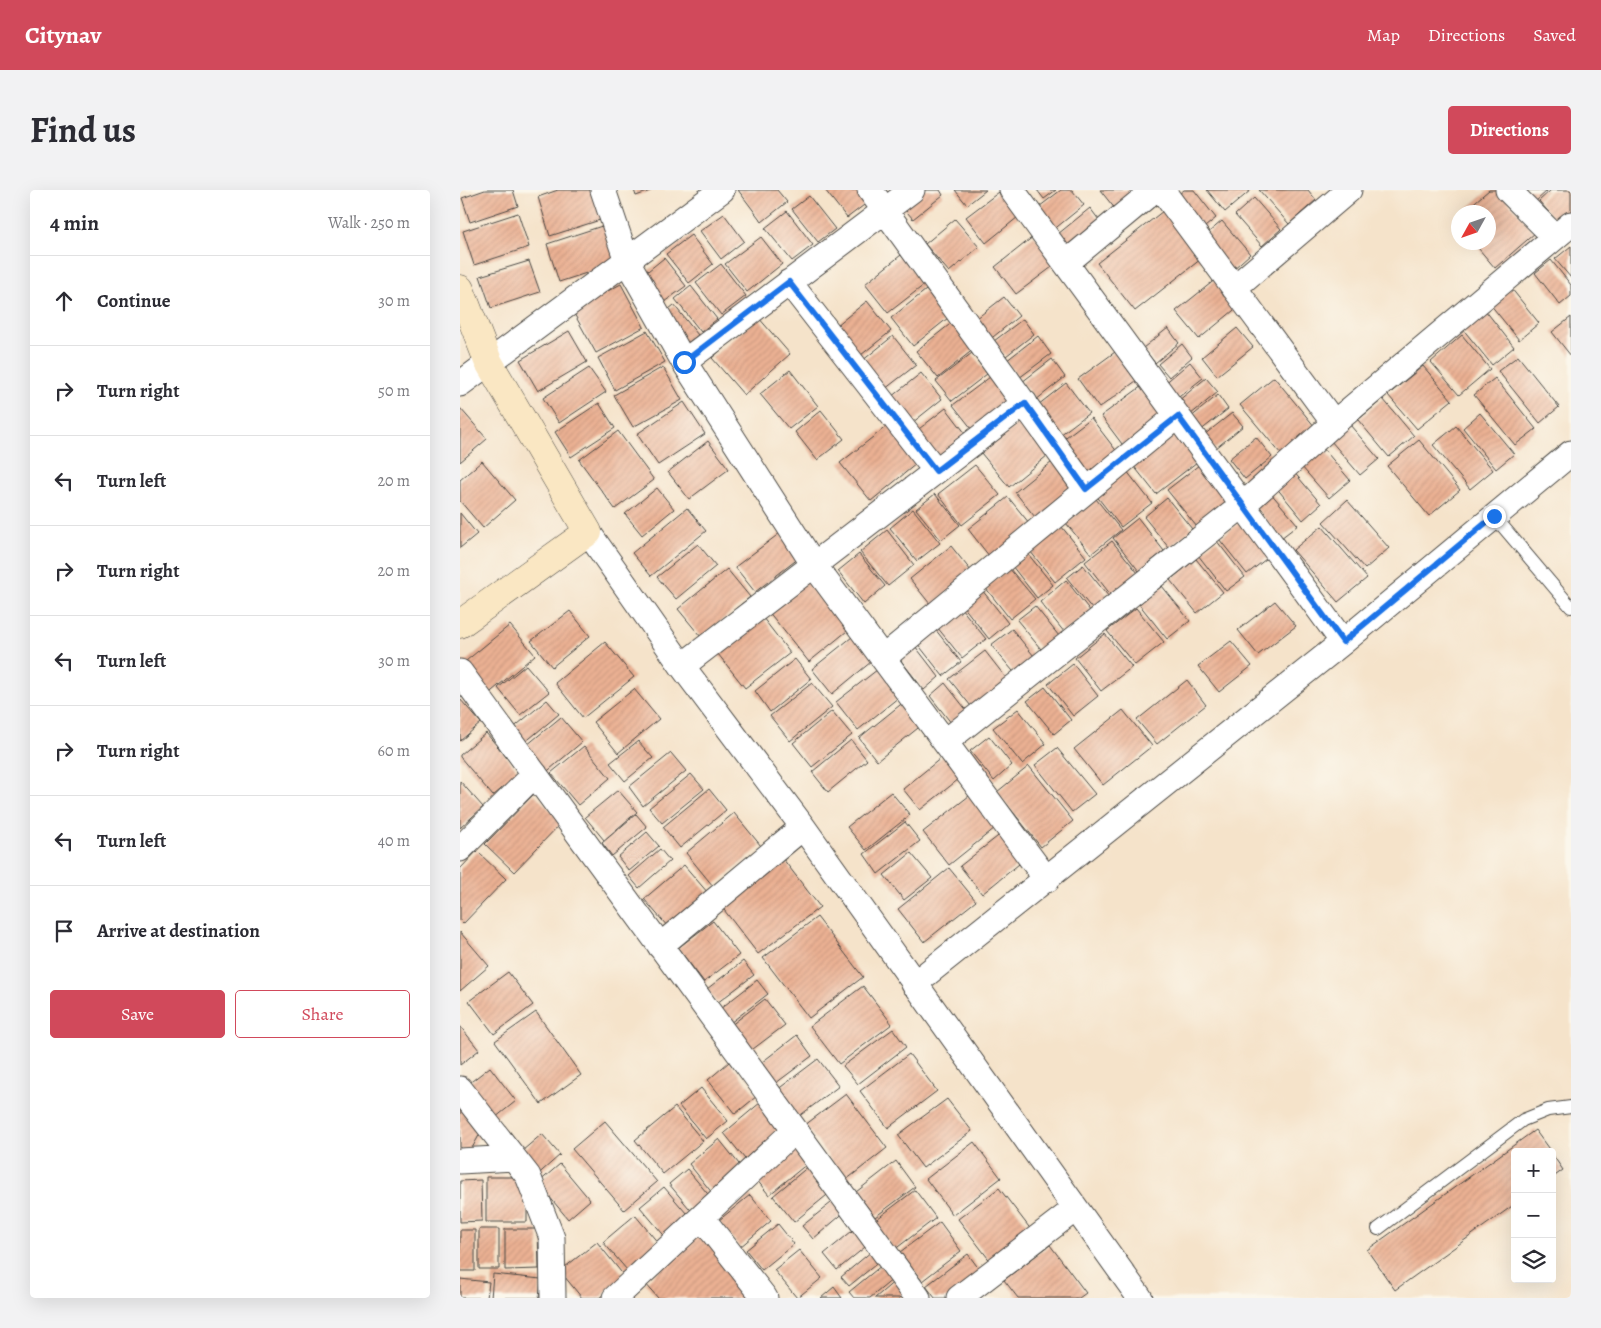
<!DOCTYPE html>
<meta charset="utf-8">
<style>
body{margin:0;font-family:Alegreya,serif;background:#f2f2f3;color:#2b2b33}
.controls{position:absolute;right:15px;bottom:15px;display:grid;overflow:hidden;border-radius:5px;box-shadow:0 5px 20px #0002}
.controls button{width:45px;height:45px;display:grid;place-items:center;padding:0;border:0;border-bottom:1px solid #e1e1e2;background:#fff;color:#2b2b33;font:25px sans-serif}
.compass{position:absolute;left:991px;top:15px;width:45px;height:45px;border-radius:50%;background:#fff;box-shadow:0 5px 20px #0002;rotate:230deg}
.stop{position:absolute;width:15px;height:15px;margin:-11px;border:4px solid #1a73e8;border-radius:50%;background:#fff}
.stop.end{background:#1a73e8;border-color:#fff;box-shadow:0 1px 5px #0008}
.list{margin:0;padding:0;list-style:none}
h2{display:flex;justify-content:space-between;align-items:center;height:65px;margin:0;padding:0 20px;font-size:21px}
h2 small{font-size:16px;font-weight:400;color:#7c7c81}
.list li{display:grid;grid-template-columns:32px 1fr auto;gap:15px;align-items:center;box-sizing:border-box;height:90px;padding:0 20px;border-top:1px solid #e1e1e2}
.list b{display:block;font-size:19px;white-space:nowrap}
.list em{font-size:16px;font-style:normal;color:#7c7c81}
.actions{display:flex;gap:10px;padding:15px 20px}
.actions a{flex:1;padding:11px 0;border:1px solid #d1495b;border-radius:5px;text-align:center;font-size:18px;color:#d1495b}
.actions .main{background:#d1495b;color:#fff}
.icon{flex:none;width:28px;height:28px;fill:none;stroke:currentColor;stroke-width:2;stroke-linecap:round;stroke-linejoin:round}
.map{position:relative;flex:none;width:1111px;height:1108px;overflow:hidden;border-radius:5px}
header{display:flex;align-items:center;gap:30px;box-sizing:border-box;height:70px;padding:0 25px;background:#d1495b;color:#fff}
header strong{font-size:24px}
nav{display:flex;gap:28px;margin-inline-start:auto;font-size:18px}
.intro{display:flex;align-items:center;justify-content:space-between;box-sizing:border-box;height:120px;padding:0 30px}
h1{margin:0;font-size:35px}
.button{padding:12px 22px;border-radius:5px;background:#d1495b;color:#fff;font-size:18px;font-weight:700}
main{display:flex;gap:30px;padding:0 30px}
aside{flex:1;background:#fff;border-radius:5px;box-shadow:0 5px 20px #0002}
.map>svg:first-child{display:block}
.building{fill:url(#building-hatch)}
.lines{fill:none;stroke-linecap:round;stroke-linejoin:round}
.lane-casing{stroke:#494743;stroke-width:14}
.street-casing{stroke:#494743;stroke-width:27}
.secondary-casing{stroke:#494743;stroke-width:29}
.lane{stroke:#fff;stroke-width:12}
.street{stroke:#fff;stroke-width:25}
.secondary{stroke:#fae7c3;stroke-width:28}
.route{stroke:#1a73e8;stroke-width:6}
</style>
<header>
<strong>Citynav</strong>
<nav><a>Map</a><a>Directions</a><a>Saved</a></nav>
</header>
<div class="intro"><h1>Find us</h1><a class="button">Directions</a></div>
<main>
<aside>
<h2>4 min<small>Walk · 250 m</small></h2>
<ul class="list">
<li><svg class="icon" aria-label="ahead" viewBox="0 0 24 24"><path d="M12 20V5M6 11l6-6 6 6"/></svg><div><b>Continue</b></div><em>30 m</em></li>
<li><svg class="icon" aria-label="right" viewBox="0 0 24 24"><path d="M7 20v-9h11M14 6l5 5-5 5"/></svg><div><b>Turn right</b></div><em>50 m</em></li>
<li><svg class="icon" aria-label="left" viewBox="0 0 24 24"><path d="M17 20v-9H6M10 6l-5 5 5 5"/></svg><div><b>Turn left</b></div><em>20 m</em></li>
<li><svg class="icon" aria-label="right" viewBox="0 0 24 24"><path d="M7 20v-9h11M14 6l5 5-5 5"/></svg><div><b>Turn right</b></div><em>20 m</em></li>
<li><svg class="icon" aria-label="left" viewBox="0 0 24 24"><path d="M17 20v-9H6M10 6l-5 5 5 5"/></svg><div><b>Turn left</b></div><em>30 m</em></li>
<li><svg class="icon" aria-label="right" viewBox="0 0 24 24"><path d="M7 20v-9h11M14 6l5 5-5 5"/></svg><div><b>Turn right</b></div><em>60 m</em></li>
<li><svg class="icon" aria-label="left" viewBox="0 0 24 24"><path d="M17 20v-9H6M10 6l-5 5 5 5"/></svg><div><b>Turn left</b></div><em>40 m</em></li>
<li><svg class="icon" aria-label="arrive" viewBox="0 0 24 24"><path d="M6 21V4h12l-3 4 3 4H6"/></svg><div><b>Arrive at destination</b></div></li>
</ul>
<div class="actions"><a class="main">Save</a><a>Share</a></div>
</aside>
<div class="map">
<svg width="1111" height="1108" viewBox="0 0 1111 1108">
<defs>
<pattern id="building-hatch" width="6" height="6" patternUnits="userSpaceOnUse" patternTransform="scale(1.25)"><rect width="6" height="6" fill="#ebb193"/><path d="M-1 1l2-2M0 6l6-6M5 7l2-2" fill="none" stroke="#ca987f"/></pattern>
</defs>
<rect width="100%" height="100%" fill="#fbf7ec"/>
<filter id="ink" filterUnits="userSpaceOnUse"><feTurbulence type="fractalNoise" baseFrequency=".02" numOctaves="2"/><feDisplacementMap in="SourceGraphic" scale="10" xChannelSelector="R" yChannelSelector="G"/><feConvolveMatrix kernelMatrix="1 2 1 2 8 2 1 2 1" color-interpolation-filters="sRGB"/></filter>
<filter id="wash" filterUnits="userSpaceOnUse"><feTurbulence type="fractalNoise" baseFrequency=".0096" numOctaves="4" result="noise"/><feDisplacementMap in="SourceGraphic" scale="20" xChannelSelector="R" yChannelSelector="G"/><feGaussianBlur stdDeviation="1.12" result="paint"/><feColorMatrix in="noise" values="0 0 0 0 0 0 0 0 0 0 0 0 0 0 0 0 0 1.4 0 .05"/><feComposite in="paint" operator="in"/></filter>
<g filter="url(#wash)">
<rect width="100%" height="100%" fill="#f5e3ca"/>
<g id="blocks">
<path class="building" d="M 25,0 L 53,0 L 58,16 L 10,32 L 2,8 Z
M 98,0 L 134,0 L 143,29 L 90,46 L 78,7 Z
M 174,0 L 193,0 L 176,6 Z
M 278,0 L 317,0 L 327,12 L 302,32 Z
M 365,0 L 404,0 L 412,9 L 387,28 Z
M 460,0 L 480,0 L 483,5 L 453,29 L 441,15 Z
M 495,0 L 526,0 L 507,15 Z
M 577,0 L 596,0 L 584,9 Z
M 601,0 L 612,0 L 624,15 L 592,41 L 575,20 Z
M 640,0 L 690,0 L 660,25 Z
M 724,0 L 734,0 L 756,28 L 740,41 L 714,8 Z
M 747,0 L 791,0 L 765,22 Z
M 799,0 L 848,0 L 856,10 L 829,34 Z
M 1029,0 L 1038,0 L 1075,43 L 1035,78 L 1013,52 L 1028,52 L 1028,22 L 1003,22 Z
M 1064,0 L 1088,0 L 1075,12 Z
M 1091,0 L 1111,0 L 1111,25 L 1100,35 L 1079,11 Z
M 539,2 L 558,27 L 526,53 L 506,27 Z
M 349,6 L 375,39 L 358,52 L 332,19 Z
M 794,8 L 821,39 L 802,56 L 775,25 Z
M 630,18 L 642,34 L 610,59 L 598,44 Z
M 327,21 L 353,55 L 332,71 L 305,38 Z
M 703,21 L 741,69 L 675,121 L 637,73 Z
M 58,23 L 69,57 L 14,75 L 3,41 Z
M 264,24 L 284,51 L 261,69 L 240,41 Z
M 495,29 L 519,57 L 489,82 L 465,54 Z
M 762,31 L 790,64 L 771,81 L 742,48 Z
M 145,35 L 157,73 L 99,92 L 87,54 Z
M 231,45 L 253,74 L 229,93 L 206,64 Z
M 574,46 L 596,74 L 556,104 L 535,77 Z
M 301,47 L 322,74 L 287,102 L 265,74 Z
M 1111,56 L 1111,88 L 1095,69 Z
M 441,65 L 464,95 L 428,123 L 405,94 Z
M 204,68 L 226,96 L 204,112 L 183,85 Z
M 1091,70 L 1111,95 L 1111,106 L 1100,115 L 1075,83 Z
M 69,71 L 80,102 L 31,118 L 20,86 Z
M 261,74 L 286,106 L 261,125 L 236,93 Z
M 756,89 L 779,116 L 739,149 L 716,121 Z
M 161,94 L 184,137 L 136,163 L 112,120 Z
M 231,96 L 257,129 L 241,142 L 215,109 Z
M 1051,98 L 1079,133 L 1059,150 L 1030,114 Z
M 466,100 L 488,128 L 453,156 L 431,128 Z
M 544,107 L 559,126 L 528,151 L 512,132 Z
M 407,111 L 431,141 L 396,169 L 372,139 Z
M 214,115 L 238,145 L 222,157 L 199,127 Z
M 1025,120 L 1054,157 L 1032,175 L 1002,138 Z
M 298,127 L 330,164 L 284,205 L 252,168 Z
M 1111,127 L 1111,166 L 1092,142 Z
M 563,129 L 574,144 L 546,166 L 534,151 Z
M 494,131 L 515,158 L 478,188 L 456,161 Z
M 708,138 L 719,153 L 695,173 L 683,158 Z
M 777,138 L 793,157 L 757,186 L 742,167 Z
M 109,141 L 127,172 L 78,201 L 60,170 Z
M 187,141 L 205,172 L 155,200 L 138,168 Z
M 1002,145 L 1030,179 L 999,205 L 971,172 Z
M 433,146 L 456,175 L 425,199 L 402,171 Z
M 578,146 L 591,164 L 559,188 L 546,171 Z
M 722,154 L 732,167 L 709,187 L 698,174 Z
M 655,162 L 676,191 L 639,218 L 618,189 Z
M 512,163 L 527,184 L 492,211 L 476,191 Z
M 1058,166 L 1099,217 L 1080,233 L 1038,181 Z
M 592,169 L 605,187 L 576,210 L 562,192 Z
M 730,172 L 743,188 L 715,210 L 703,195 Z
M 963,176 L 992,210 L 957,239 L 928,205 Z
M 203,177 L 222,210 L 173,237 L 154,205 Z
M 129,178 L 146,202 L 99,233 L 83,208 Z
M 330,180 L 358,216 L 329,239 L 300,204 Z
M 461,183 L 482,209 L 452,233 L 431,207 Z
M 530,187 L 552,216 L 516,244 L 493,215 Z
M 814,187 L 855,237 L 821,264 L 780,215 Z
M 746,188 L 758,202 L 730,225 L 718,211 Z
M 1035,188 L 1076,239 L 1055,255 L 1014,205 Z
M 606,193 L 629,223 L 600,245 L 578,215 Z
M 682,196 L 706,229 L 665,258 L 641,226 Z
M 758,205 L 768,219 L 740,241 L 730,228 Z
M 923,209 L 954,246 L 929,267 L 898,230 Z
M 224,212 L 245,244 L 198,275 L 177,244 Z
M 139,213 L 155,238 L 111,267 L 95,242 Z
M 0,218 L 27,249 L 0,272 Z
M 486,218 L 509,248 L 479,272 L 455,242 Z
M 361,220 L 384,249 L 357,270 L 335,242 Z
M 772,223 L 783,236 L 755,259 L 744,245 Z
M 1020,223 L 1054,264 L 1036,279 L 1003,238 Z
M 566,227 L 593,261 L 549,297 L 521,263 Z
M 631,228 L 658,263 L 629,286 L 602,250 Z
M 432,232 L 462,269 L 411,311 L 380,273 Z
M 890,235 L 919,269 L 900,285 L 871,251 Z
M 996,236 L 1033,280 L 1010,299 L 973,255 Z
M 158,241 L 194,290 L 155,319 L 119,270 Z
M 714,242 L 737,272 L 696,304 L 673,275 Z
M 796,247 L 812,267 L 785,289 L 769,269 Z
M 959,250 L 1000,300 L 969,326 L 927,276 Z
M 248,251 L 269,279 L 229,309 L 208,282 Z
M 862,257 L 890,290 L 869,308 L 841,276 Z
M 597,268 L 621,299 L 579,332 L 555,302 Z
M 22,271 L 55,310 L 23,338 L 0,311 L 0,290 Z
M 515,275 L 540,305 L 502,335 L 478,304 Z
M 739,275 L 769,311 L 737,337 L 707,300 Z
M 666,280 L 692,313 L 661,337 L 635,304 Z
M 833,281 L 861,314 L 843,330 L 815,296 Z
M 197,298 L 214,319 L 182,345 L 165,324 Z
M 809,301 L 838,335 L 821,348 L 793,314 Z
M 475,304 L 500,335 L 481,350 L 456,319 Z
M 548,307 L 574,339 L 533,371 L 508,339 Z
M 707,308 L 732,339 L 709,358 L 684,327 Z
M 636,309 L 661,340 L 631,364 L 606,333 Z
M 887,310 L 929,358 L 905,379 L 863,332 Z
M 227,318 L 246,341 L 191,386 L 172,363 Z
M 453,319 L 480,353 L 457,371 L 430,338 Z
M 0,323 L 17,344 L 0,358 Z
M 678,328 L 704,361 L 679,381 L 653,348 Z
M 783,330 L 811,365 L 787,384 L 759,349 Z
M 601,336 L 626,367 L 595,392 L 570,361 Z
M 862,336 L 907,388 L 878,412 L 833,360 Z
M 427,340 L 454,375 L 428,396 L 400,362 Z
M 320,343 L 339,368 L 295,402 L 275,377 Z
M 756,350 L 785,387 L 766,401 L 738,365 Z
M 652,351 L 678,383 L 651,405 L 625,372 Z
M 238,354 L 256,376 L 216,409 L 197,387 Z
M 491,356 L 515,386 L 474,419 L 450,389 Z
M 399,364 L 425,396 L 404,414 L 378,381 Z
M 568,364 L 593,395 L 577,408 L 552,376 Z
M 736,369 L 763,402 L 737,423 L 710,390 Z
M 623,375 L 649,407 L 633,420 L 607,388 Z
M 549,378 L 575,409 L 550,429 L 525,397 Z
M 267,379 L 290,407 L 241,447 L 218,419 Z
M 351,386 L 392,437 L 349,472 L 308,421 Z
M 606,390 L 631,422 L 605,443 L 580,412 Z
M 702,396 L 730,431 L 707,449 L 679,414 Z
M 522,400 L 548,433 L 529,449 L 503,416 Z
M 815,411 L 836,436 L 798,465 L 778,440 Z
M 575,416 L 603,451 L 585,464 L 557,430 Z
M 501,418 L 526,449 L 502,468 L 477,437 Z
M 676,418 L 704,452 L 675,475 L 647,441 Z
M 110,421 L 130,446 L 92,477 L 71,451 Z
M 303,428 L 330,463 L 285,498 L 258,464 Z
M 50,435 L 75,465 L 26,506 L 1,475 Z
M 475,439 L 501,472 L 483,486 L 457,453 Z
M 552,439 L 578,471 L 558,487 L 531,455 Z
M 397,443 L 417,467 L 372,504 L 352,479 Z
M 645,444 L 672,477 L 641,501 L 615,468 Z
M 771,451 L 792,476 L 759,502 L 738,476 Z
M 145,452 L 174,487 L 123,528 L 95,493 Z
M 455,456 L 479,487 L 464,500 L 439,468 Z
M 525,461 L 550,493 L 515,521 L 489,489 Z
M 335,469 L 351,489 L 310,522 L 295,501 Z
M 613,474 L 638,506 L 613,526 L 588,494 Z
M 66,475 L 89,502 L 60,525 L 38,498 Z
M 422,476 L 444,503 L 398,540 L 376,512 Z
M 727,490 L 746,515 L 697,554 L 677,530 Z
M 352,493 L 372,517 L 330,551 L 310,526 Z
M 485,493 L 508,522 L 492,534 L 470,506 Z
M 585,497 L 611,530 L 594,544 L 567,511 Z
M 174,499 L 199,529 L 158,563 L 133,532 Z
M 0,509 L 21,533 L 0,551 Z
M 87,510 L 99,524 L 58,558 L 46,544 Z
M 445,511 L 463,534 L 417,571 L 399,548 Z
M 558,519 L 586,554 L 562,574 L 533,538 Z
M 663,520 L 692,556 L 643,595 L 614,559 Z
M 372,521 L 392,545 L 352,577 L 333,553 Z
M 101,527 L 122,552 L 83,585 L 61,560 Z
M 26,543 L 60,583 L 33,606 L 0,567 L 0,565 Z
M 529,546 L 552,575 L 534,591 L 510,561 Z
M 391,550 L 407,570 L 368,602 L 352,582 Z
M 178,551 L 193,568 L 165,591 L 150,573 Z
M 124,556 L 150,588 L 118,615 L 91,583 Z
M 597,558 L 635,604 L 612,622 L 575,575 Z
M 211,563 L 226,581 L 183,616 L 169,597 Z
M 487,563 L 504,585 L 460,620 L 443,599 Z
M 569,576 L 613,631 L 581,657 L 537,602 Z
M 231,584 L 244,599 L 202,633 L 189,618 Z
M 0,591 L 23,617 L 0,638 Z
M 249,599 L 266,620 L 220,658 L 203,637 Z
M 158,600 L 177,622 L 144,650 L 125,627 Z
M 431,602 L 450,625 L 406,660 L 387,637 Z
M 514,602 L 540,634 L 489,675 L 463,642 Z
M 74,604 L 102,632 L 54,682 L 25,654 Z
M 274,623 L 301,656 L 253,696 L 226,663 Z
M 176,624 L 187,637 L 152,666 L 142,653 Z
M 445,632 L 460,651 L 418,684 L 404,664 Z
M 187,642 L 199,656 L 169,681 L 158,667 Z
M 542,643 L 564,670 L 522,704 L 500,676 Z
M 200,659 L 210,671 L 179,698 L 169,686 Z
M 17,661 L 46,689 L 3,734 L 0,731 L 0,679 Z
M 451,663 L 472,688 L 444,710 L 424,685 Z
M 323,669 L 360,717 L 298,764 L 261,716 Z
M 224,675 L 248,703 L 208,737 L 184,709 Z
M 489,678 L 516,711 L 464,752 L 438,719 Z
M 357,727 L 403,787 L 349,828 L 303,768 Z
M 253,731 L 279,765 L 244,792 L 218,758 Z
M 0,742 L 29,776 L 0,801 Z
M 283,771 L 294,785 L 257,813 L 247,799 Z
M 48,782 L 73,815 L 34,844 L 9,811 Z
M 297,790 L 308,804 L 270,833 L 260,819 Z
M 403,796 L 432,834 L 379,874 L 350,836 Z
M 305,809 L 325,835 L 289,862 L 270,836 Z
M 76,822 L 121,885 L 81,914 L 35,851 Z
M 0,836 L 19,860 L 0,875 Z
M 433,839 L 446,857 L 398,894 L 383,876 Z
M 337,845 L 352,866 L 312,896 L 297,876 Z
M 449,864 L 477,901 L 428,938 L 400,901 Z
M 358,869 L 379,896 L 338,927 L 317,900 Z
M 269,872 L 297,906 L 275,924 L 248,890 Z
M 30,877 L 56,911 L 30,932 L 3,898 Z
M 241,898 L 268,931 L 246,949 L 219,916 Z
M 386,904 L 427,958 L 386,990 L 345,935 Z
M 487,909 L 512,941 L 463,978 L 438,945 Z
M 301,912 L 327,943 L 289,974 L 264,943 Z
M 0,915 L 22,940 L 11,960 L 0,960 Z
M 215,917 L 243,951 L 203,984 L 175,950 Z
M 145,931 L 197,992 L 164,1020 L 112,959 Z
M 1075,940 L 1091,962 L 1055,962 L 1055,1014 L 935,1100 L 907,1060 Z
M 82,944 L 100,965 L 74,988 L 56,966 Z
M 259,949 L 283,979 L 253,1004 L 229,974 Z
M 331,952 L 348,973 L 309,1005 L 292,984 Z
M 514,952 L 541,988 L 493,1025 L 466,989 Z
M 1092,964 L 1103,980 L 1092,988 Z
M 436,971 L 455,997 L 415,1027 L 396,1002 Z
M 100,974 L 130,1010 L 108,1029 L 78,993 Z
M 350,975 L 372,1001 L 334,1032 L 313,1006 Z
M 227,979 L 252,1009 L 234,1024 L 209,994 Z
M 26,987 L 67,987 L 67,1032 L 26,1032 Z
M 21,990 L 22,1031 L 0,1032 L 0,991 Z
M 204,997 L 232,1030 L 208,1050 L 180,1017 Z
M 539,998 L 572,1041 L 531,1072 L 498,1029 Z
M 455,1000 L 476,1028 L 434,1060 L 413,1032 Z
M 290,1005 L 311,1031 L 280,1057 L 258,1031 Z
M 376,1009 L 386,1021 L 353,1049 L 342,1036 Z
M 175,1025 L 199,1054 L 167,1080 L 143,1052 Z
M 480,1032 L 501,1061 L 462,1091 L 440,1062 Z
M 318,1034 L 334,1054 L 302,1080 L 286,1060 Z
M 397,1037 L 410,1053 L 377,1080 L 364,1064 Z
M 19,1039 L 39,1039 L 39,1079 L 19,1079 Z
M 45,1039 L 78,1039 L 79,1079 L 45,1080 Z
M 0,1040 L 15,1040 L 15,1081 L 0,1081 Z
M 240,1043 L 299,1108 L 198,1108 L 185,1093 Z
M 137,1052 L 165,1087 L 139,1108 L 122,1108 L 100,1081 Z
M 590,1055 L 626,1103 L 619,1108 L 558,1108 L 544,1090 Z
M 339,1060 L 362,1088 L 337,1108 L 314,1080 Z
M 412,1061 L 420,1071 L 389,1096 L 381,1087 Z
M 508,1064 L 522,1083 L 489,1108 L 475,1108 L 466,1096 Z
M 422,1075 L 433,1089 L 410,1108 L 394,1108 L 389,1102 Z
M 33,1084 L 81,1089 L 79,1108 L 31,1108 Z
M 0,1089 L 29,1092 L 27,1108 L 0,1108 Z
M 436,1090 L 446,1102 L 439,1108 L 415,1108 Z
M 374,1097 L 382,1108 L 361,1108 Z"/>
</g>
</g>
<g filter="url(#ink)">
<use href="#blocks" fill-opacity="0" stroke="#494743" stroke-width="1"/>
<g class="lines">
<defs>
<path id="lane" d="M 1034,326 L 1111,417
M 918,1039 L 1063,930 L 1088,920 L 1111,917"/>
<path id="street" d="M 143,0 L 167,71 L 224,172 L 354,375 L 587,690
M 410,0 L 626,299
M 552,0 L 883,452
M 702,0 L 874,233
M 1048,0 L 1095,47
M 606,73 L 694,0
M 329,92 L 476,281
M 774,98 L 889,0
M 224,172 L 452,0
M 0,194 L 262,0
M 128,342 L 222,476 L 343,637 L 680,1108
M 423,468 L 717,226
M 222,476 L 565,213
M 0,482 L 458,1108
M 485,552 L 783,315 L 874,233 L 1111,34
M 0,659 L 75,584
M 200,756 L 343,637
M 454,794 L 883,452 L 1111,263
M 0,899 L 68,986 L 92,1048 L 93,1108
M 0,971 L 54,968
M 242,1028 L 305,1108
M 155,1108 L 335,940
M 499,1108 L 615,1019"/>
<path id="secondary" d="M 0,99 L 28,171 L 128,342 L 0,434"/>
</defs>
<use href="#lane" class="lane-casing"/>
<use href="#street" class="street-casing"/>
<use href="#secondary" class="secondary-casing"/>
<use href="#lane" class="lane"/>
<use href="#street" class="street"/>
<use href="#secondary" class="secondary"/>
</g>
</g>
<g class="lines" filter="url(#ink)">
<path class="route" d="M 224,172 L 329,92 L 476,281 L 565,213 L 626,299 L 718,226 L 883,452 L 1034,326"/>
</g>
</svg>
<div class="controls">
<button>+</button>
<button>−</button>
<button><svg class="icon" aria-label="layers" viewBox="0 0 24 24"><path d="M12 4l9 5-9 5-9-5zM3 14l9 5 9-5"/></svg></button>
</div>
<svg class="compass" viewBox="-18 -18 36 36"><path d="M0-13l5 13h-10z" fill="#e53935"/><path d="M0 13l5-13h-10z" fill="#7c7c81"/></svg>
<div class="stop" style="left:224px;top:172px"></div>
<div class="stop end" style="left:1034px;top:326px"></div>
</div>
</main>
